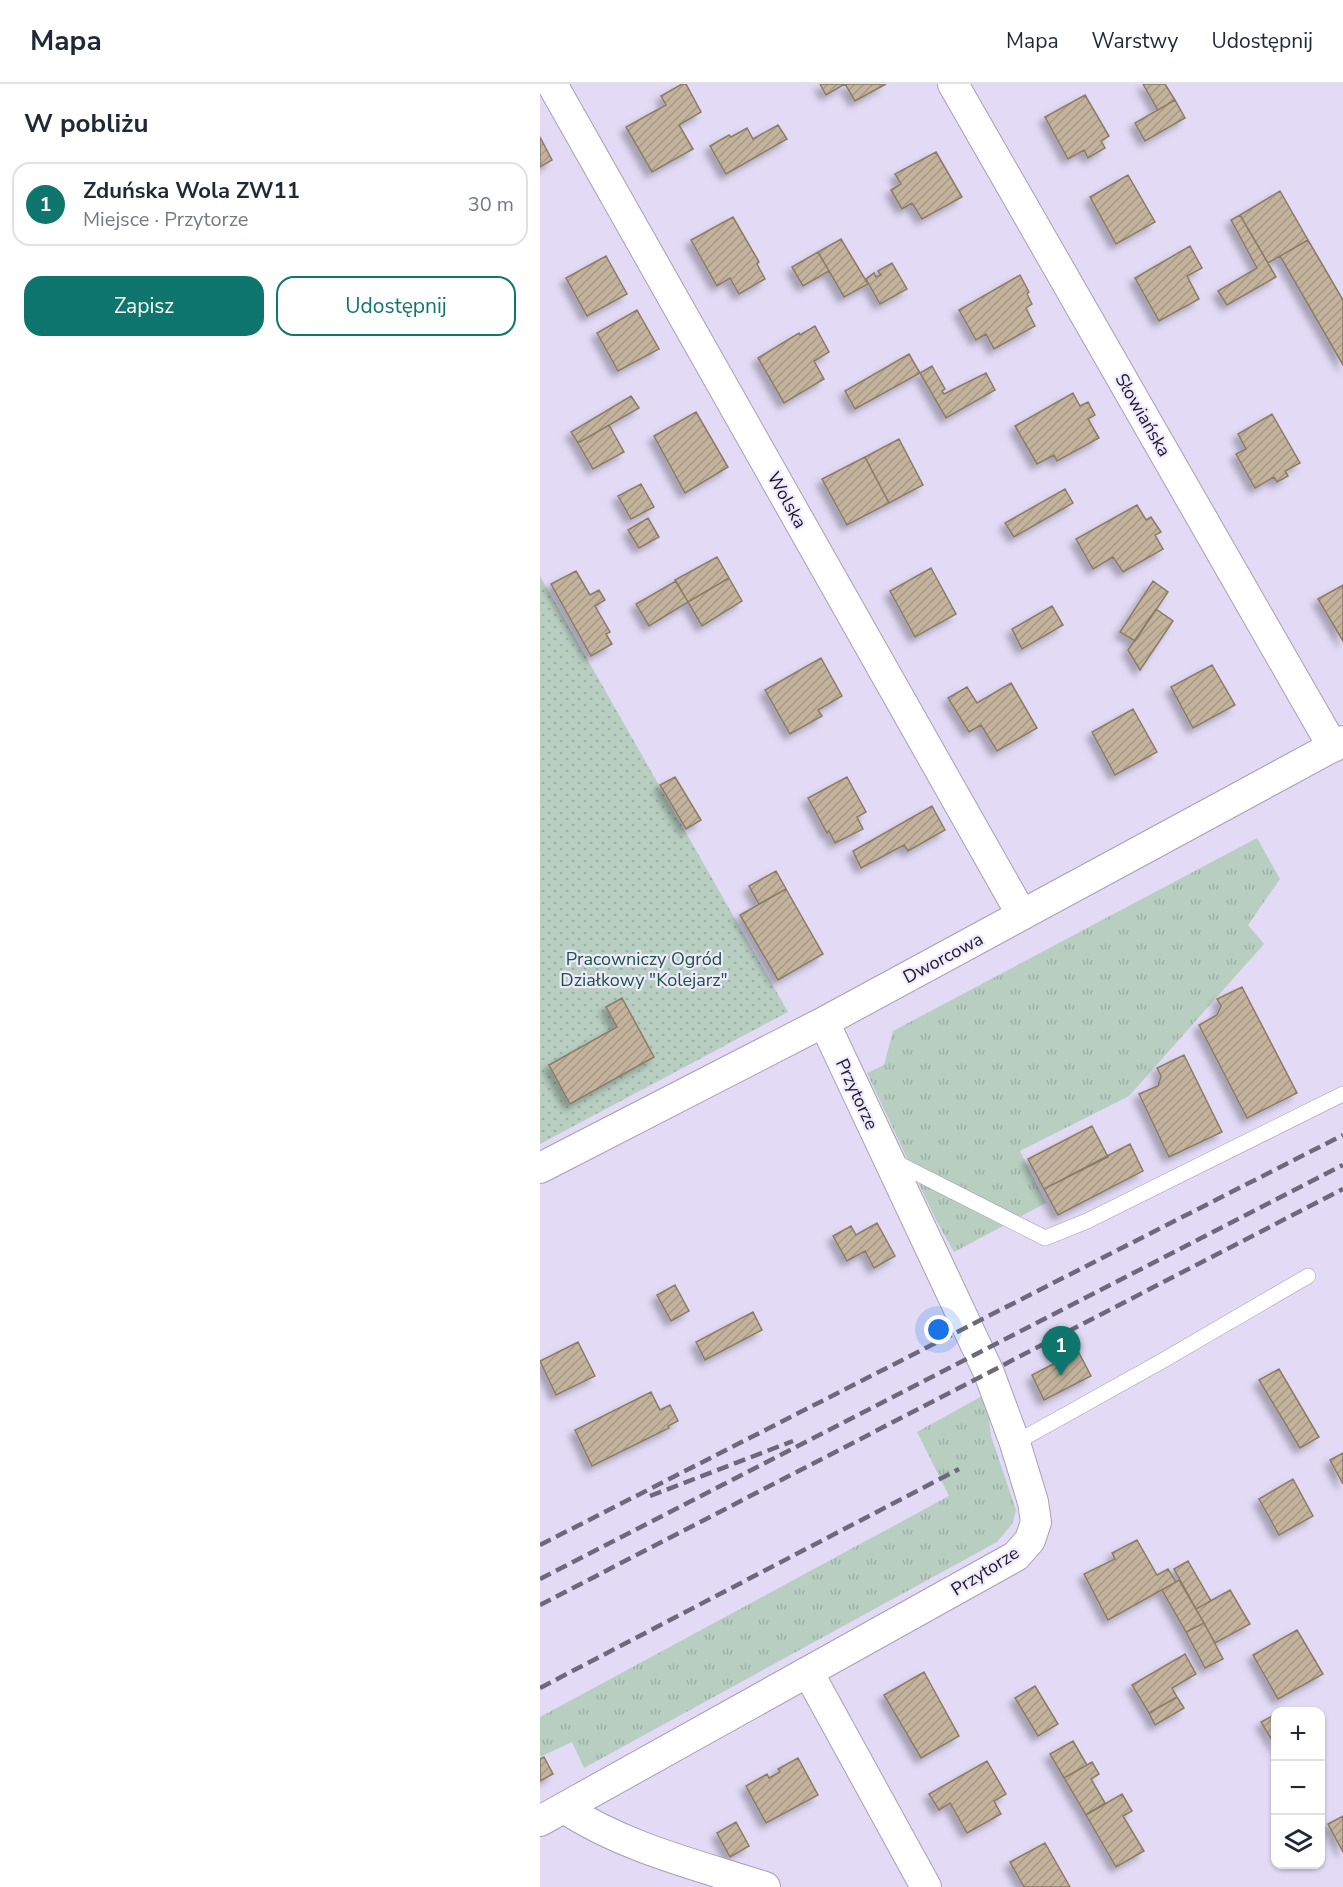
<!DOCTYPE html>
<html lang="pl">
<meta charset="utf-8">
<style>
body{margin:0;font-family:"Nunito Sans",sans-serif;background:#f6f6f7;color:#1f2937}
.controls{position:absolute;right:18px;bottom:18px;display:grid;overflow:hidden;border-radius:12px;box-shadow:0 2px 4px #0004}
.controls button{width:54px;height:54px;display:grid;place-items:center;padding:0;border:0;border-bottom:2px solid #e0e1e3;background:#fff;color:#1f2937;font:30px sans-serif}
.you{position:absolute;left:399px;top:1246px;width:21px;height:21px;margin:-15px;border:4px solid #fff;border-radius:50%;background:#1a73e8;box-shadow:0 0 0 9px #1a73e833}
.badge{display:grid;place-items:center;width:39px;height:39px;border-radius:50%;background:#0f766e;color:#fff;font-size:20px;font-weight:700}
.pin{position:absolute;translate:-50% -50px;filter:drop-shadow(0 2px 3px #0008)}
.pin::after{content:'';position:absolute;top:32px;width:21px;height:18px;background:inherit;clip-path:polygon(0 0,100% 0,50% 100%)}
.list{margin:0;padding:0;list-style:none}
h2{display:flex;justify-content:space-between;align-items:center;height:78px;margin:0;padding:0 24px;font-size:26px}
h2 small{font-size:20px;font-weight:400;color:#747a83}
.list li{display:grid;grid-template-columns:39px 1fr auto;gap:18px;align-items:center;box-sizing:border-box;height:84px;margin:0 12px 12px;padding:0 12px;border:2px solid #e0e1e3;border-radius:18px}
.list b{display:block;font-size:22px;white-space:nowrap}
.list p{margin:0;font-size:20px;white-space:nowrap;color:#747a83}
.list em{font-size:20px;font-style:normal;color:#747a83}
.actions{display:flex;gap:12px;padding:18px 24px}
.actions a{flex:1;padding:14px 0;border:2px solid #0f766e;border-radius:18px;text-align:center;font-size:21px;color:#0f766e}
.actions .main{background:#0f766e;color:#fff}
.icon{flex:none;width:33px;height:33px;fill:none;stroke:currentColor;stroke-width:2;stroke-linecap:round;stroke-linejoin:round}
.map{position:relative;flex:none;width:803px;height:1803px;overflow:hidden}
header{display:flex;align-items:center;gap:36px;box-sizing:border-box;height:84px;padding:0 30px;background:#fff;border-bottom:2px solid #e0e1e3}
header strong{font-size:28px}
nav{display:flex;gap:33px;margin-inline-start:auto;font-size:21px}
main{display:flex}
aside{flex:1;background:#fff}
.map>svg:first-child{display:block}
.grass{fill:url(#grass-tufts)}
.garden{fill:url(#garden-dots)}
.building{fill:url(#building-hatch);stroke:#8a7b65;stroke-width:1.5;filter:url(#shadow)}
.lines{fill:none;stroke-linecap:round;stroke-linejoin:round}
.lane-casing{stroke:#a69fb8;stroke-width:16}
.street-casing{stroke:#a69fb8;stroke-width:32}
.lane{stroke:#fff;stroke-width:15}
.street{stroke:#fff;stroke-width:30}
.rail{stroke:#6e697a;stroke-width:4.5;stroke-dasharray:12 6;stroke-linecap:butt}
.labels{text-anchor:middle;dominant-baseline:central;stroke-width:4.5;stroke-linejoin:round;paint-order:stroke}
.street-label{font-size:18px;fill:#1d1a24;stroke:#efe9ff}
.park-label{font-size:18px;fill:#1a563c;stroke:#efe9ff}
</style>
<header>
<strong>Mapa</strong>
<nav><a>Mapa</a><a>Warstwy</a><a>Udostępnij</a></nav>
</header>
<main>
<aside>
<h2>W pobliżu<small></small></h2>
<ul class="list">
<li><span class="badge">1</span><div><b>Zduńska Wola ZW11</b><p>Miejsce · Przytorze</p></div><em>30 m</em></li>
</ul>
<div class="actions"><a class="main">Zapisz</a><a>Udostępnij</a></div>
</aside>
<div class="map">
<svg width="803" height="1803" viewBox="0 0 803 1803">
<defs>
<pattern id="grass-tufts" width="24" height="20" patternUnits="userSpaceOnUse" patternTransform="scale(1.5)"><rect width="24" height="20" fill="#b7cec1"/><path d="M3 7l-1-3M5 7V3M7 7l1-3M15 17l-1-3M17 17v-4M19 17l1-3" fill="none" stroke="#9db0a6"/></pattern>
<pattern id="garden-dots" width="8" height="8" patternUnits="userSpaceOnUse" patternTransform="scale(1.5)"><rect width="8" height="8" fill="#b7cec1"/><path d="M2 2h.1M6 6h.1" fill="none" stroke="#9db0a6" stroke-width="1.8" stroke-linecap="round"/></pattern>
<pattern id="building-hatch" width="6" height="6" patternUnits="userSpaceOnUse" patternTransform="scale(1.5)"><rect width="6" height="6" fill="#c3b39c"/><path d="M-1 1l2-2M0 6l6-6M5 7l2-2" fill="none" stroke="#a79986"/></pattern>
<filter id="shadow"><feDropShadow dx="-5.5" dy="5.5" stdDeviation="3" flood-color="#0004"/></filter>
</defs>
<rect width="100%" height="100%" fill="#e3dbf6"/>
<path class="grass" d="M 717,754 L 740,795 L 708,841 L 724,860 L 589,1012 L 480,1067 L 506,1119 L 414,1168 L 395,1134 L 327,989 L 344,981 L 353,947 Z
M 442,1312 L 448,1327 L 451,1352 L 476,1426 L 473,1439 L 457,1458 L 44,1684 L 32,1658 L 0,1673 L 0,1633 L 409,1412 L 377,1348 Z"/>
<path class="garden" d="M 0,492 L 248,928 L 0,1060 Z"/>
<path class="building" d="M 142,0 L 146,0 L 161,28 L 139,41 L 153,65 L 112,88 L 86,43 L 126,21 L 121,12 Z
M 280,0 L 305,0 L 286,11 Z
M 305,0 L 346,0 L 315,17 Z
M 603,0 L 625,0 L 635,16 L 618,26 Z
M 545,11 L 569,52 L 561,57 L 565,64 L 548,74 L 544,66 L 528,75 L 505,33 Z
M 635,16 L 645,34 L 605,57 L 595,39 Z
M 238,41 L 247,55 L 186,90 L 170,62 L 189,51 L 191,53 L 207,44 L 213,55 Z
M 0,53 L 12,76 L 0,83 Z
M 396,68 L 422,113 L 382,135 L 372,119 L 362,125 L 351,106 L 361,100 L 355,90 Z
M 588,91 L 615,138 L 576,160 L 550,113 Z
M 740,107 L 768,156 L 728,179 L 700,131 Z
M 700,131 L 736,193 L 687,221 L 678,207 L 717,184 L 691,136 Z
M 193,133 L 219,178 L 217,180 L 225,195 L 199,210 L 190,194 L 177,202 L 151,156 Z
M 301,155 L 328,200 L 304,213 L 278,168 Z
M 768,156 L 803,216 L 803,281 L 740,172 Z
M 650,162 L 662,184 L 647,192 L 659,215 L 619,237 L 595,194 Z
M 278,168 L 289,187 L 263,202 L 252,183 Z
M 66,172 L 87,210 L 47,232 L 26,194 Z
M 352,179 L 367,205 L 340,220 L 326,195 L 334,189 L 336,193 L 341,191 L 338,187 Z
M 480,191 L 489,208 L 487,210 L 492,220 L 486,224 L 495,242 L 454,265 L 446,250 L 436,256 L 419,226 Z
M 97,226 L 119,265 L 78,287 L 57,249 Z
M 275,242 L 289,268 L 274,277 L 284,295 L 244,319 L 218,274 L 259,249 L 260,251 Z
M 369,270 L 380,289 L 315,325 L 305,307 Z
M 392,282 L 405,305 L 402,307 L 404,310 L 446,289 L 455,306 L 406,334 L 380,289 Z
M 533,309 L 540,322 L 548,318 L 555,331 L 548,335 L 559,354 L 517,377 L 514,371 L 497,380 L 475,342 Z
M 91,312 L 99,324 L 38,359 L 31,348 Z
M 156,328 L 188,383 L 145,409 L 114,352 Z
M 732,330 L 760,379 L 745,387 L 748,392 L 737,398 L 734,393 L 715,404 L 696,370 L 706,365 L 698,350 Z
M 69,341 L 84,368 L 53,385 L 38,359 Z
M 359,355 L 383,401 L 349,419 L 325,373 Z
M 325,373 L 349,419 L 307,441 L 282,395 Z
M 101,400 L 114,423 L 91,435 L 78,412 Z
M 525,405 L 533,419 L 474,453 L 465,439 Z
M 597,421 L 606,436 L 611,433 L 621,448 L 615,451 L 623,465 L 583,488 L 573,473 L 553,485 L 536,455 Z
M 108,434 L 119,453 L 99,464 L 88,446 Z
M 177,473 L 189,494 L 148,518 L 135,496 Z
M 391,484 L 416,530 L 375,553 L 350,507 Z
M 36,487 L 50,511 L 59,506 L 65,516 L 55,522 L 70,548 L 66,550 L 72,560 L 51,572 L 11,500 Z
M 189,494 L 202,517 L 162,542 L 148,518 Z
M 136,497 L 148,518 L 109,542 L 96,520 Z
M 613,497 L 628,508 L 595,557 L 580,548 Z
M 803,501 L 803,557 L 778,515 Z
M 512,522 L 523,541 L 482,565 L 472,545 Z
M 616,525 L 633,537 L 600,586 L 588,566 Z
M 281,574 L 302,612 L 278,626 L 282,632 L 250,650 L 225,606 Z
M 672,581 L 695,621 L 653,644 L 631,603 Z
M 471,599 L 497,644 L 457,667 L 441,641 L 429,648 L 408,614 L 427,603 L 437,619 Z
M 593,625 L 617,668 L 575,691 L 552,648 Z
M 135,693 L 161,736 L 146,745 L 120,701 Z
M 307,693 L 326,728 L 317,733 L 323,745 L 295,759 L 289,747 L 287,749 L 268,714 Z
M 392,722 L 405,746 L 368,767 L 364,761 L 321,784 L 313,767 Z
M 236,787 L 246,805 L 219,820 L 209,802 Z
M 246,805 L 283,870 L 238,896 L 200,831 Z
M 702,903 L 757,1009 L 707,1034 L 659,941 L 677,931 L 681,922 L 677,915 Z
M 82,914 L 114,973 L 30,1020 L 9,981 L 77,943 L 66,923 Z
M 644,971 L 682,1048 L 629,1073 L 599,1010 L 618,1002 L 621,992 L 617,984 Z
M 552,1042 L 568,1073 L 504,1105 L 488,1075 Z
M 590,1060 L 603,1087 L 518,1131 L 504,1105 Z
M 337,1139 L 355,1172 L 334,1184 L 325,1167 L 307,1177 L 293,1152 L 311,1142 L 316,1151 Z
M 135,1201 L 149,1227 L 131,1237 L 117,1211 Z
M 213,1228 L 222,1246 L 165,1276 L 156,1258 Z
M 38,1258 L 55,1292 L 16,1311 L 0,1277 Z
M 538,1267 L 551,1292 L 504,1316 L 492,1291 Z
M 739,1285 L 779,1353 L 760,1364 L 719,1296 Z
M 111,1308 L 120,1326 L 130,1321 L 138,1337 L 128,1342 L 129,1344 L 52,1382 L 35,1346 Z
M 803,1369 L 803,1400 L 790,1376 Z
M 753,1395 L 773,1432 L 739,1451 L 719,1415 Z
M 597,1456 L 617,1491 L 628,1485 L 636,1498 L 568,1536 L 544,1490 L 575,1475 L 572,1469 Z
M 648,1477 L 671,1517 L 656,1525 L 634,1485 Z
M 639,1496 L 664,1539 L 646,1548 L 622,1506 Z
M 690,1506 L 710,1540 L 675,1559 L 656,1525 Z
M 664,1539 L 683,1575 L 665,1584 L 646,1548 Z
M 757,1546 L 783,1590 L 738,1615 L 713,1571 Z
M 645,1570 L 656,1590 L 632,1604 L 637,1613 L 609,1629 L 592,1601 Z
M 384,1588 L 419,1652 L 381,1674 L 344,1611 Z
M 495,1602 L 518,1640 L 498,1652 L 475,1614 Z
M 637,1613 L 644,1624 L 615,1641 L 609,1629 Z
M 736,1630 L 736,1663 L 721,1638 Z
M 533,1657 L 547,1681 L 524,1694 L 510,1670 Z
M 4,1673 L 13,1690 L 0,1697 L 0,1675 Z
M 258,1674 L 278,1711 L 226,1739 L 206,1702 L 227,1690 L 229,1694 L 240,1688 L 238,1685 Z
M 447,1677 L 466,1710 L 454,1717 L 461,1730 L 427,1749 L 410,1719 L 399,1726 L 389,1710 Z
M 552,1678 L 559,1690 L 551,1695 L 565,1719 L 546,1731 L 524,1694 Z
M 582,1710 L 592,1727 L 583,1732 L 604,1767 L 576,1783 L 546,1731 Z
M 803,1732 L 803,1768 L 788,1740 Z
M 196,1738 L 209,1762 L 190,1773 L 177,1749 Z
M 505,1759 L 530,1803 L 484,1803 L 470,1778 Z"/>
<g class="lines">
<defs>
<path id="lane" d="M 353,1077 L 505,1154 L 547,1137 L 803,1010
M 475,1359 L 622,1277 L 768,1192"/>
<path id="street" d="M 12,0 L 482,831
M 413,0 L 793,663
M 0,1084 L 284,938 L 803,657
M 268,1588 L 386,1803
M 24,1724 C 85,1764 157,1781 225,1803
M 0,1737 L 476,1472 L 490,1456 L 496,1438 L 493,1418 L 475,1359 L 449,1289 L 284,938"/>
</defs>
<use href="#lane" class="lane-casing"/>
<use href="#street" class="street-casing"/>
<use href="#lane" class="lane"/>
<use href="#street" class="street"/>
<path class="rail" d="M 110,1412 L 253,1357
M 0,1461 L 803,1051
M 0,1495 L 803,1081
M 0,1521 L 803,1105
M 0,1604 L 419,1385"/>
</g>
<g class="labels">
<g class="street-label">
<text transform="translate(603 331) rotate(60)">Słowiańska</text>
<text transform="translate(247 416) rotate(61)">Wolska</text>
<text transform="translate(403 874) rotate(-28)">Dworcowa</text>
<text transform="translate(317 1010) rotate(65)">Przytorze</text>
<text transform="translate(445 1487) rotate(-32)">Przytorze</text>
</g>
<g class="park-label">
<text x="104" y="875">Pracowniczy Ogród<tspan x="104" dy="21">Działkowy "Kolejarz"</tspan></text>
</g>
</g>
</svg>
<div class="controls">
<button>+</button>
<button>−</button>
<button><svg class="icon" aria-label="layers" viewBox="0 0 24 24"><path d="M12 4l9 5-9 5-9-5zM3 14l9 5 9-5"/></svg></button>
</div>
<div class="you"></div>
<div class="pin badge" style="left:521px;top:1292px">1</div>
</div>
</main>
